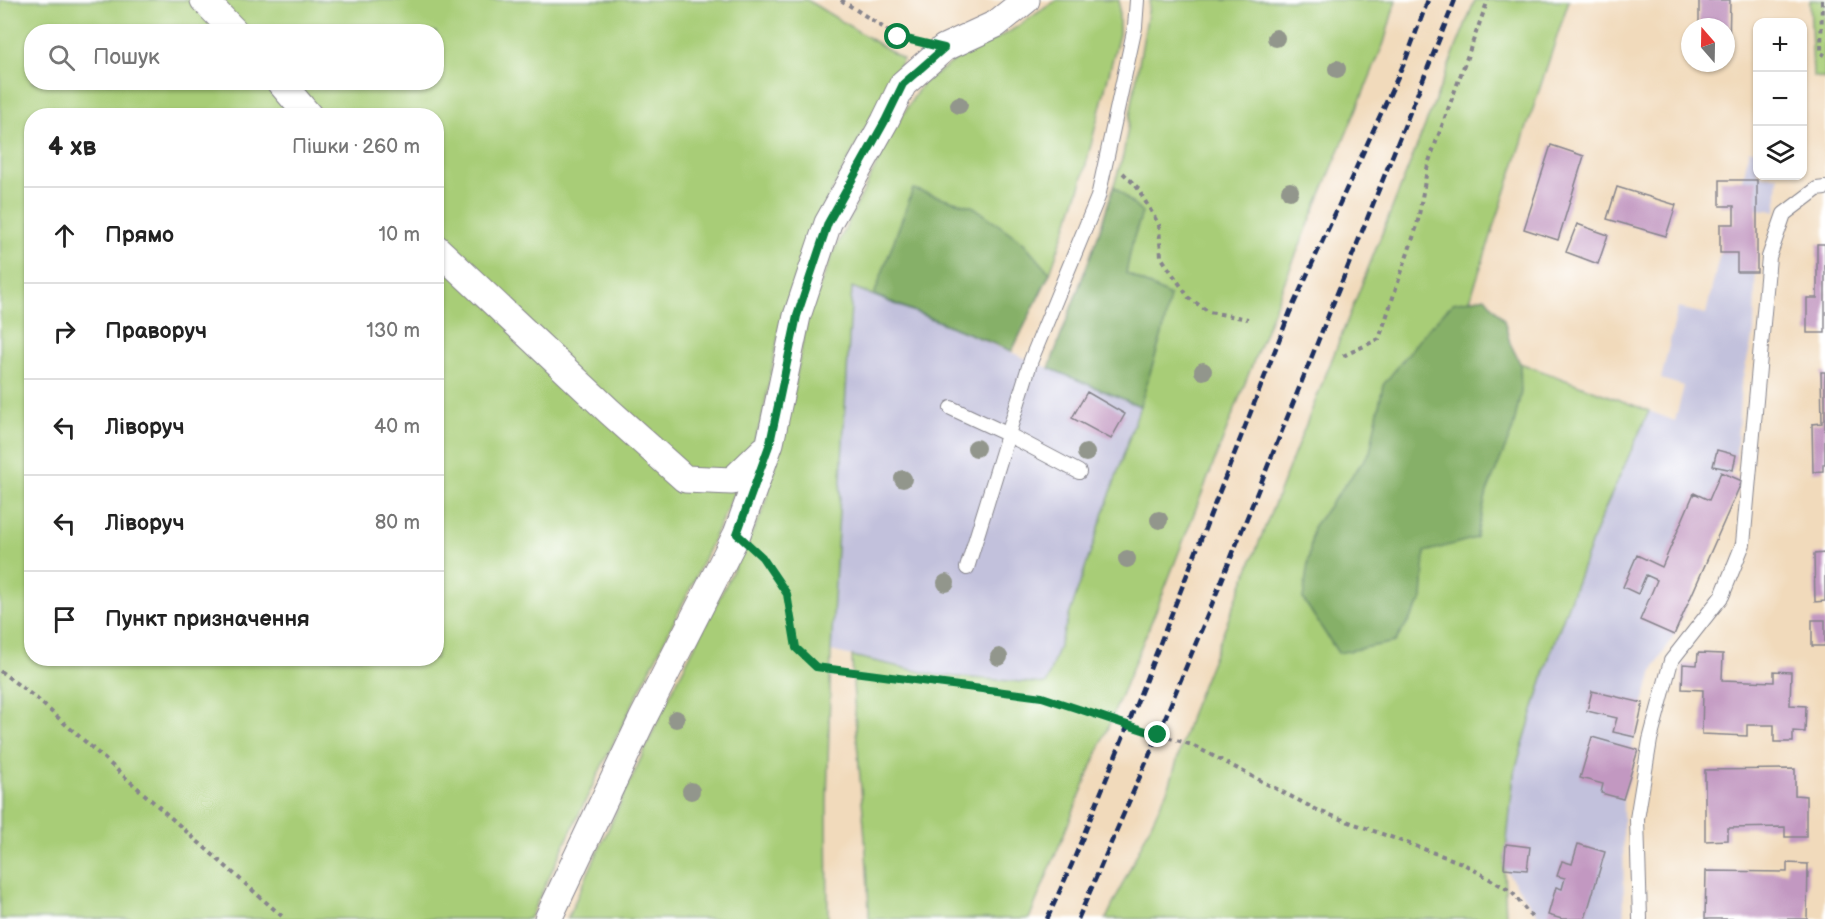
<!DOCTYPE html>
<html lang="uk">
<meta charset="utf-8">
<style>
body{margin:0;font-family:"Balsamiq Sans",sans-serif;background:#f2f2f2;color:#222}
.controls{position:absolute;right:18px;top:18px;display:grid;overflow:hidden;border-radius:12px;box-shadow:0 2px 4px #0004}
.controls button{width:54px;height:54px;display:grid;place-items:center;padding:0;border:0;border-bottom:2px solid #e0e0e0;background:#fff;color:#222;font:30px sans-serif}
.compass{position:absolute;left:1681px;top:18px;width:54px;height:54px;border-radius:50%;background:#fff;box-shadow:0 2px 4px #0004;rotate:340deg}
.stop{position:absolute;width:18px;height:18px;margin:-14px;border:4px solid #0b8043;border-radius:50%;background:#fff}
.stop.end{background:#0b8043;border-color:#fff;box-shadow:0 2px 6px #0008}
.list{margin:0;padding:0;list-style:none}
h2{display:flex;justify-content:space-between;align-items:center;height:78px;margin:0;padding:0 24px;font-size:26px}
h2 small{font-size:20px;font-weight:400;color:#767676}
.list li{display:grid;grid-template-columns:39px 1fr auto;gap:18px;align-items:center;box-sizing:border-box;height:96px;padding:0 24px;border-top:2px solid #e0e0e0}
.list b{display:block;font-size:22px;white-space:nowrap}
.list em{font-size:20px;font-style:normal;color:#767676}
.icon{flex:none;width:33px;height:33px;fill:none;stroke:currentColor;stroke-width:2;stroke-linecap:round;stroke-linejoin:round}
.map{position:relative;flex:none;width:1825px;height:919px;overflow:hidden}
.search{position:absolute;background:#fff;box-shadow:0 2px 4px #0004;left:24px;top:24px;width:420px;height:66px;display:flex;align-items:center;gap:15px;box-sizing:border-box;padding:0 21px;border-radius:24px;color:#767676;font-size:22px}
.panel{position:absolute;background:#fff;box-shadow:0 2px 4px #0004;left:24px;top:108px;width:420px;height:558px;border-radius:24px}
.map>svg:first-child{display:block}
.industrial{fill:#c2c1dc}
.green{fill:#a8cd77;stroke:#627e6a;stroke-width:1.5;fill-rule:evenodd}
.forest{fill:#86b068;stroke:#507063;stroke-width:1.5}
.building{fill:#c298c1}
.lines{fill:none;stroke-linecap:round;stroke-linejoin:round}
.lane-casing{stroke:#86848c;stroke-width:16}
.street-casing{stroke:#86848c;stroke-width:29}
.path{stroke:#86848c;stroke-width:4;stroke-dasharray:4.5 4.5;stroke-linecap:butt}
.lane{stroke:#fff;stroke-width:14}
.street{stroke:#fff;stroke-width:27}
.rail{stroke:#1b2f5e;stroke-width:4.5;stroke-dasharray:9 4.5;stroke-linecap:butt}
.tree{fill:#92968c}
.route{stroke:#0b8043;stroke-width:8}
</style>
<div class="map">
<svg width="1825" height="919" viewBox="0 0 1825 919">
<rect width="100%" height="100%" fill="#fff"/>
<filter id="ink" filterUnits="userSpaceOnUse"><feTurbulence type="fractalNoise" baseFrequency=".0167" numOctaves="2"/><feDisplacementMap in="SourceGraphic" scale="12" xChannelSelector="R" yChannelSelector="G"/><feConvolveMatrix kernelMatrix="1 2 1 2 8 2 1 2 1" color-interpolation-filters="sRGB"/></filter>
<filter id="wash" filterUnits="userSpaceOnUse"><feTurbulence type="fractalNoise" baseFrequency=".008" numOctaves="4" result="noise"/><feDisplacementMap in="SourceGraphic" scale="24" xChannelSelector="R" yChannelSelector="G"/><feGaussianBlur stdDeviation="1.35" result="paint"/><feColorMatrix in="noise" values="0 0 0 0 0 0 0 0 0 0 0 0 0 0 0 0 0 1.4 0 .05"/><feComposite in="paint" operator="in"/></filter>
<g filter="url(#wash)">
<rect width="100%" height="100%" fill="#f1dabb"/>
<path class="industrial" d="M 1749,150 L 1757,150 L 1758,176 L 1778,176 L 1776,211 L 1757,209 L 1754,332 L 1741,385 L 1736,455 L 1733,470 L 1729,475 L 1742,481 L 1674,635 L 1654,668 L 1643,703 L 1632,748 L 1638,750 L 1623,799 L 1624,919 L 1541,919 L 1504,868 L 1514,774 L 1551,651 L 1600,520 L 1649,411 L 1675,421 L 1684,386 L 1661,379 L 1678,308 L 1706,314 L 1720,253 L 1734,224 L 1733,206 L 1720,206 L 1720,180 L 1743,180 Z
M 852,286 L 1140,406 L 1046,684 L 935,675 L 831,651 Z"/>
<path class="green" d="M 0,0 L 807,0 L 903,59 L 814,224 L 783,312 L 762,420 L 731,500 L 692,585 L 602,766 L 529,919 L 0,919 ZM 32,32 L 436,32 L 436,82 L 32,82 ZM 32,116 L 436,116 L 436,658 L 32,658 Z
M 1057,0 L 1119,0 L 1119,34 L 1081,184 L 1050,273 L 1012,351 L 852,287 L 831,651 L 827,804 L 828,919 L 567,919 L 669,697 L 763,511 L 793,395 L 806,321 L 833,253 L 895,127 L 922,84 L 963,55 L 1009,32 Z
M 1150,0 L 1396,0 L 1384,43 L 1285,281 L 1159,603 L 1029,919 L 869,919 C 868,831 854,744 852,656 L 935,675 L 1046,684 L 1140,406 L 1049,368 L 1099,233 L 1123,156 Z
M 1475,0 L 1569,0 L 1458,336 L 1520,363 L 1649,411 L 1600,520 L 1551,651 L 1514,774 L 1504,868 L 1506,919 L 1106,919 L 1170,784 L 1191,713 Z
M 1810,0 L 1825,0 L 1825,79 L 1813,76 Z"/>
<path class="forest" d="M 1114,186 L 1142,213 L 1133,240 L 1126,273 L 1170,296 L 1163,331 L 1140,406 L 1049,368 L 1099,233 Z
M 913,189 L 974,207 L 1024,243 L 1050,273 L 1012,351 L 874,295 Z
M 1485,297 L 1504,320 L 1510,343 L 1520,363 L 1521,392 L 1513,429 L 1487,492 L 1476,538 L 1425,552 L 1422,600 L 1395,642 L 1338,653 L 1303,599 L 1313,527 L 1370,452 L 1383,385 L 1426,331 L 1453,303 Z"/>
<g id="blocks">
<path class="building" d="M 1699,0 L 1730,0 L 1729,52 L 1726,52 L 1726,27 L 1699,27 Z
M 1551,145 L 1584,156 L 1558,240 L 1524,229 Z
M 1720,180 L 1757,180 L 1757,272 L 1737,272 L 1737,253 L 1720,253 L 1720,224 L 1734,224 L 1734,206 L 1720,206 Z
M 1617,187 L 1676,205 L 1666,236 L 1607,219 Z
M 1577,224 L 1608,235 L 1598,264 L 1566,252 Z
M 1817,244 L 1825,244 L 1825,333 L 1807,333 L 1807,298 L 1817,298 Z
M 1821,372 L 1825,372 L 1825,464 L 1823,464 L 1823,471 L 1813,472 L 1812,424 L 1822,423 Z
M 1087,392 L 1125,414 L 1111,439 L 1072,418 Z
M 1717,450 L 1736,455 L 1733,470 L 1713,466 Z
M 1721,472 L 1742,481 L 1674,635 L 1640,620 L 1657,580 L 1646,575 L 1638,594 L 1623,587 L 1637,555 L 1662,567 L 1694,493 L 1709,500 Z
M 1825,553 L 1825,601 L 1815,602 L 1814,554 Z
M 1812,620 L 1825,620 L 1825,646 L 1812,646 Z
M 1698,653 L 1723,654 L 1722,680 L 1774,682 L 1774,671 L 1791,672 L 1790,705 L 1806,706 L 1805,732 L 1793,731 L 1793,742 L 1774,742 L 1774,725 L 1747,725 L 1747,736 L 1702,734 L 1703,690 L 1682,689 L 1683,664 L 1697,665 Z
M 1592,691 L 1643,703 L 1635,737 L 1613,732 L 1617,718 L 1587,711 Z
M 1592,737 L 1638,750 L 1623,799 L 1601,793 L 1603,784 L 1580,778 Z
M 1795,769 L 1795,795 L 1806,796 L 1806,837 L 1785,837 L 1785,827 L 1728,828 L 1728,840 L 1705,841 L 1705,770 Z
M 1506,844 L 1530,847 L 1527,870 L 1504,868 Z
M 1578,844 L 1605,852 L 1585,919 L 1562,919 L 1548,915 L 1556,887 L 1562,889 L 1565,878 L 1557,876 L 1562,861 L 1572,864 Z
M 1787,863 L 1808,864 L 1807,919 L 1705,919 L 1706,871 L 1787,872 Z"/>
</g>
</g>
<g filter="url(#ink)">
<use href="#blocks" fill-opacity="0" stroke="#86848c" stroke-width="1.5"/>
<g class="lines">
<defs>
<path id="lane" d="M 951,408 L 1009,435 L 1079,472
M 967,568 L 1031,360 L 1098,197 L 1135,27 L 1137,0
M 1640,919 L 1637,819 L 1650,740 L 1671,661 L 1722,596 L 1743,544 L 1769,257 L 1784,214 L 1817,189 L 1825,188"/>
<path id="street" d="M 204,0 L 235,32
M 280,82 L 309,116
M 436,248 L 609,411 L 685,479 L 732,481 L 764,450
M 548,919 L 642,720 L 737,534 L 770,443 L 797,316 L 828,223 L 885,121 L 903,84 L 944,48 L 996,24 L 1026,0"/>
</defs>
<use href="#lane" class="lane-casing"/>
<use href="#street" class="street-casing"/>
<path class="path" d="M 841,0 L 898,37 L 912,41
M 1822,0 L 1821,53 L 1825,55
M 1123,173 L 1137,187 L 1159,225 L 1161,257 L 1189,298 L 1209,312 L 1248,319
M 1343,356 L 1379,339 L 1417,226 L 1428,164 L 1488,0
M 757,552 L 763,557 L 787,594 L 796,648 L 816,667 L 1042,697 L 1192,745 L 1319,811 L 1462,863 L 1512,892 L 1533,919
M 0,671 L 36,698 L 285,919"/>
<use href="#lane" class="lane"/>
<use href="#street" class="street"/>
<path class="rail" d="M 1047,919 L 1072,864 L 1128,725 L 1290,312 L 1406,59 L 1428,0
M 1078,919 L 1158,735 L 1224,575 L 1455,0"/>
</g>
<g class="tree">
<circle cx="1276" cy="38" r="9"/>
<circle cx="1337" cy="69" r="9"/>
<circle cx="959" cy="105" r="9"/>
<circle cx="1290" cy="191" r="9"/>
<circle cx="1203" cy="371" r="9"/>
<circle cx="976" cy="448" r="9"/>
<circle cx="1086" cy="453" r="9"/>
<circle cx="903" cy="479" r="9"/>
<circle cx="1159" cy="520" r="9"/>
<circle cx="1127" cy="559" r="9"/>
<circle cx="946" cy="583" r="9"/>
<circle cx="999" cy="657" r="9"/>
<circle cx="676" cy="719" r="9"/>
<circle cx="691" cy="791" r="9"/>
</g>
</g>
<g class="lines" filter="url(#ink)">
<path class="route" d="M 898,37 L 944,48 L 903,84 L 885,121 L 828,223 L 797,316 L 770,443 L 737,534 L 762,557 L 787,594 L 796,648 L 816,667 L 1042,697 L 1158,735"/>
</g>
</svg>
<div class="controls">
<button>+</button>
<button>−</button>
<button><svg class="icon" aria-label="layers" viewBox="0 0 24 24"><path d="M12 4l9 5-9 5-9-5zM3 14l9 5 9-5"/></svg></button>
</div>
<svg class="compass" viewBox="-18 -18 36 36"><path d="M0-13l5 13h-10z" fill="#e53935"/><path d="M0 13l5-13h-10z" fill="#767676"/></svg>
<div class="stop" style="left:898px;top:37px"></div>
<div class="stop end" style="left:1158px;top:735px"></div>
<div class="search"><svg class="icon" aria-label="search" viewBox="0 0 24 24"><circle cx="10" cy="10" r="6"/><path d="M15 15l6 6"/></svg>Пошук</div>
<section class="panel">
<h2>4 хв<small>Пішки · 260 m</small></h2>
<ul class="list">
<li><svg class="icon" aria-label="ahead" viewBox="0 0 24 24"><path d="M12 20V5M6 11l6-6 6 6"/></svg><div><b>Прямо</b></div><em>10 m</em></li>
<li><svg class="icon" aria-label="right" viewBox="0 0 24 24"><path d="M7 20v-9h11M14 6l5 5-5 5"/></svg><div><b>Праворуч</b></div><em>130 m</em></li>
<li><svg class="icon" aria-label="left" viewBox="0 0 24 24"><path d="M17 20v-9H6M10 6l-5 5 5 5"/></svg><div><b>Ліворуч</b></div><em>40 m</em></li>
<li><svg class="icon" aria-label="left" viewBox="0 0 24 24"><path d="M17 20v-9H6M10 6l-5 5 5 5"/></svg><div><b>Ліворуч</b></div><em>80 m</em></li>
<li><svg class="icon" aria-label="arrive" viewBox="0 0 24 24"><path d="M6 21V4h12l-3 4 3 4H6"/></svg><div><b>Пункт призначення</b></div></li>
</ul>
</section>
</div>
